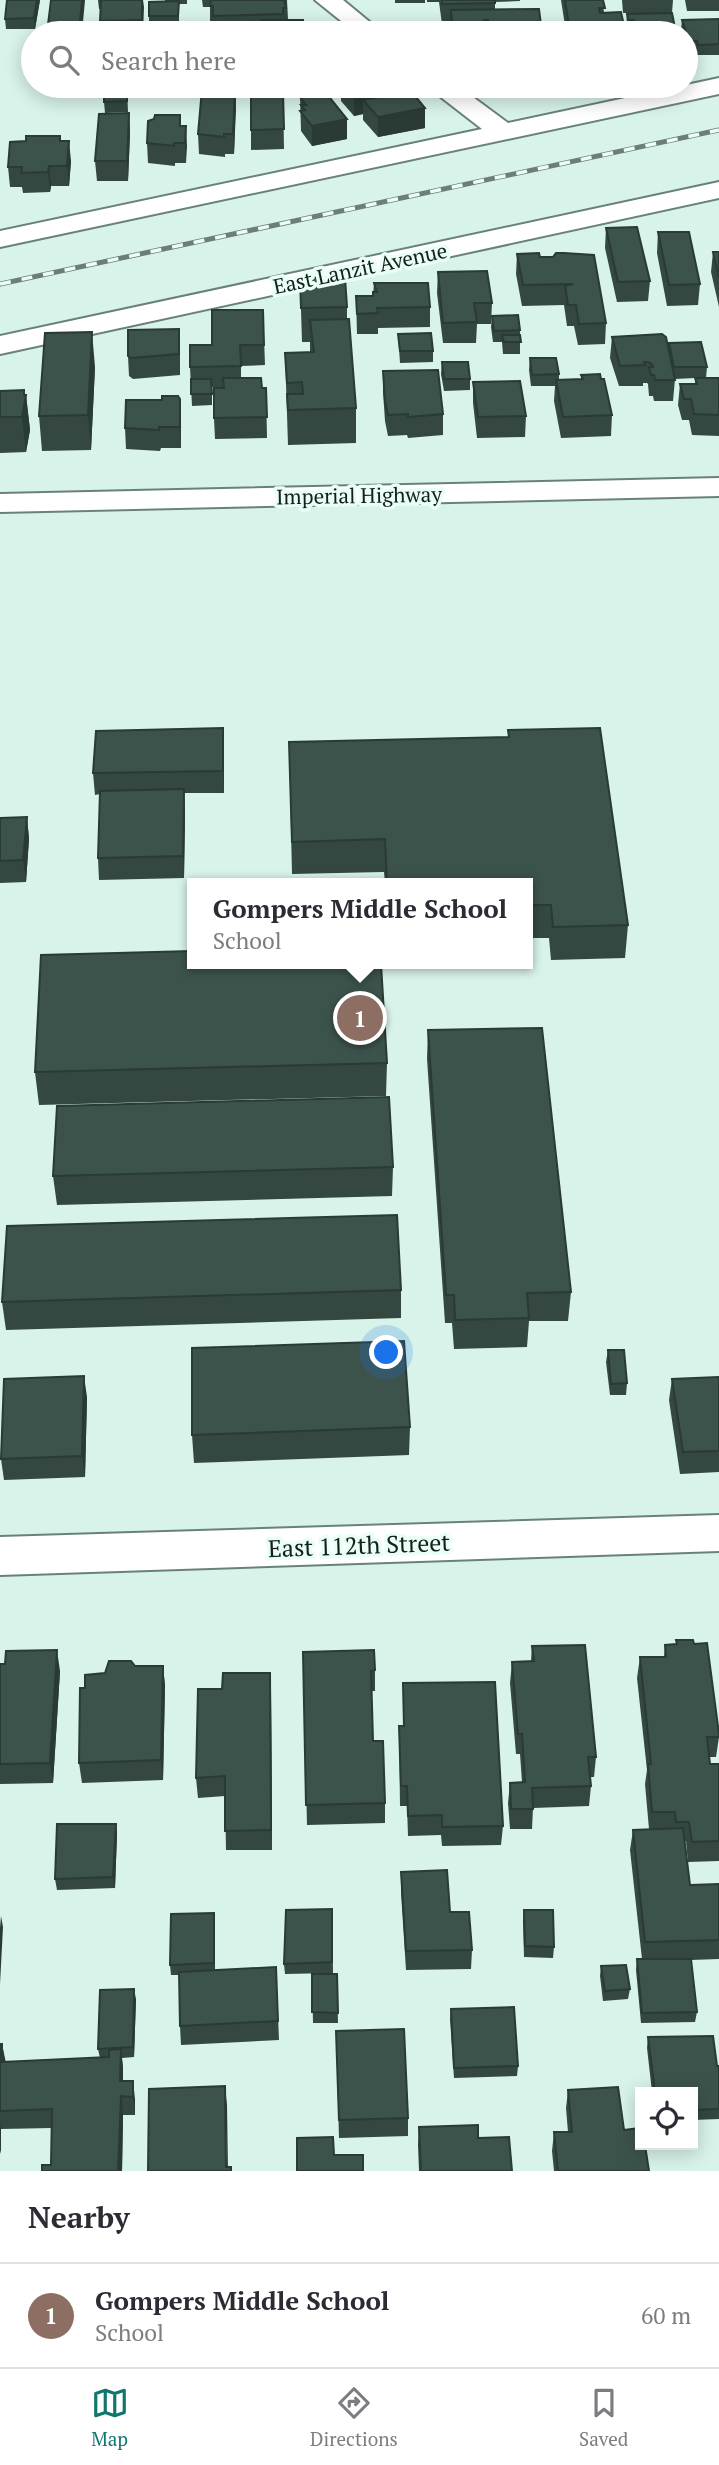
<!DOCTYPE html>
<style>
body{margin:0;font-family:"PT Serif",serif;background:#f7f7f7;color:#2b2b33}
.controls{position:absolute;right:21px;bottom:21px;display:grid;overflow:hidden;border-radius:0px;box-shadow:0 4px 18px #0003}
.controls button{width:63px;height:63px;display:grid;place-items:center;padding:0;border:0;border-bottom:2px solid #e1e1e2;background:#fff;color:#2b2b33;font:35px sans-serif}
.you{position:absolute;left:387px;top:1353px;width:24px;height:24px;margin:-18px;border:5px solid #fff;border-radius:50%;background:#1a73e8;box-shadow:0 0 0 10px #1a73e833}
.badge{display:grid;place-items:center;width:46px;height:46px;border-radius:50%;background:#0f766e;color:#fff;font-size:23px;font-weight:700}
.pin{position:absolute;translate:-50% -50%;border:4px solid #fff;box-shadow:0 2px 7px #0006}
.popup{position:absolute;left:187px;top:878px;width:346px;height:91px;box-sizing:border-box;display:grid;place-content:center;border-radius:0px;background:#fff;filter:drop-shadow(0 2px 5px #0005);font-size:23px;white-space:nowrap;color:#7c7c81}
.popup b{font-size:26px;color:#2b2b33}
.popup::after{content:'';position:absolute;left:50%;top:100%;margin-left:-14px;border:14px solid transparent;border-top-color:#fff}
.list{margin:0;padding:0;list-style:none}
h2{display:flex;justify-content:space-between;align-items:center;height:91px;margin:0;padding:0 28px;font-size:30px}
h2 small{font-size:23px;font-weight:400;color:#7c7c81}
.list li{display:grid;grid-template-columns:46px 1fr auto;gap:21px;align-items:center;box-sizing:border-box;height:105px;padding:0 28px;border-top:2px solid #e1e1e2}
.list b{display:block;font-size:26px;white-space:nowrap}
.list p{margin:0;font-size:23px;white-space:nowrap;color:#7c7c81}
.list em{font-size:23px;font-style:normal;color:#7c7c81}
.icon{flex:none;width:38px;height:38px;fill:none;stroke:currentColor;stroke-width:2;stroke-linecap:round;stroke-linejoin:round}
.map{position:relative;flex:none;width:719px;height:2171px;overflow:hidden}
.search{position:absolute;background:#fff;box-shadow:0 4px 18px #0003;left:21px;right:21px;top:21px;height:77px;display:flex;align-items:center;gap:18px;box-sizing:border-box;padding:0 24px;border-radius:38px;color:#7c7c81;font-size:26px}
.sheet{height:196px;background:#fff}
nav{display:flex;justify-content:space-around;align-items:center;box-sizing:border-box;height:98px;border-top:2px solid #e1e1e2;background:#fff;font-size:19px;color:#7c7c81}
nav a{display:grid;justify-items:center;gap:4px}
nav .on{color:#0f766e}
.map>svg:first-child{display:block}
.lines{fill:none;stroke-linecap:round;stroke-linejoin:round}
.street-casing{stroke:#698279;stroke-width:4}
.primary-casing{stroke:#698279;stroke-width:4}
.street{fill:#fff;fill-rule:evenodd}
.primary{fill:#fff;fill-rule:evenodd}
.rail-casing{stroke:#6d7e78;stroke-width:5}
.rail{stroke:#e9fff6;stroke-width:3.5;stroke-dasharray:11;stroke-linecap:butt}
.wall{fill:#344740}
.shaded-wall{fill:#2a3a34}
.building{fill:#3c534b;stroke:#2a3a34;stroke-width:2}
.labels{text-anchor:middle;dominant-baseline:central;stroke-width:7;stroke-linejoin:round;paint-order:stroke}
.far-street-label{font-size:21px;fill:#151f1b;stroke:#e9fff6}
.street-label{font-size:24px;fill:#151f1b;stroke:#e9fff6}
</style>
<div class="map">
<svg width="719" height="2171" viewBox="0 0 719 2171">
<rect width="100%" height="100%" fill="#d8f3e9"/>
<g class="lines">
<defs>
<path id="street" d="M 315,0 L 343,0 L 383,33 L 356,33 Z
M 719,78 L 719,94 L 0,247 L 0,231 L 482,129 L 433,91 L 429,86 L 458,86 L 508,123 Z
M 719,182 L 719,198 L 0,354 L 0,336 Z
M 719,1515 L 719,1551 L 0,1575 L 0,1537 Z"/>
<path id="primary" d="M 719,478 L 719,496 L 0,512 L 0,494 Z"/>
</defs>
<use href="#street" class="street-casing"/>
<use href="#primary" class="primary-casing"/>
<use href="#street" class="street"/>
<use href="#primary" class="primary"/>
<defs>
<path id="rail" d="M 0,284 L 719,130"/>
</defs>
<use href="#rail" class="rail-casing"/>
<use href="#rail" class="rail"/>
</g>
<path class="wall" d="M 40,0 L 35,29 L 6,29 L 5,19 Z
M 98,0 L 143,0 L 143,33 L 100,33 L 100,9 L 99,9 Z
M 165,0 L 187,0 L 187,4 L 179,4 L 179,27 L 149,27 L 149,16 L 165,2 Z
M 195,0 L 287,0 L 288,19 L 303,22 L 311,22 L 311,33 L 214,33 L 213,25 L 210,25 L 210,7 L 203,7 L 202,0 Z
M 395,0 L 425,0 L 425,3 L 395,3 Z
M 427,0 L 520,0 L 520,1 L 495,2 L 495,10 L 541,25 L 541,33 L 451,33 L 451,23 L 442,24 L 439,2 L 427,2 Z
M 561,0 L 603,0 L 604,13 L 625,30 L 624,33 L 564,33 L 566,32 Z
M 622,0 L 673,0 L 672,13 L 676,33 L 626,33 L 627,14 L 642,13 L 623,13 Z
M 685,0 L 719,0 L 719,11 L 687,11 Z
M 719,19 L 719,55 L 697,55 L 696,51 L 688,52 L 686,45 L 686,33 L 682,33 L 681,30 L 682,20 Z
M 207,86 L 237,86 L 237,94 L 236,94 L 234,154 L 225,154 L 225,157 L 199,154 L 198,134 Z
M 303,86 L 400,86 L 401,93 L 425,128 L 378,137 L 363,120 L 363,114 L 354,116 L 341,101 L 341,96 L 330,98 L 347,119 L 347,139 L 312,146 L 301,131 L 300,97 L 303,97 Z
M 509,86 L 552,86 L 552,94 L 510,94 Z
M 569,86 L 605,86 L 605,88 L 570,89 Z
M 127,87 L 128,112 L 105,113 L 104,102 Z
M 283,92 L 284,149 L 251,150 L 251,93 Z
M 129,113 L 130,133 L 128,181 L 97,181 L 95,161 Z
M 181,126 L 186,126 L 186,163 L 175,163 L 175,166 L 148,163 L 147,143 Z
M 60,136 L 61,141 L 71,161 L 69,186 L 51,186 L 50,192 L 23,193 L 22,187 L 10,187 L 8,167 L 26,141 Z
M 606,228 L 650,281 L 648,301 L 617,302 L 605,248 Z
M 658,232 L 700,284 L 698,305 L 667,306 L 657,253 Z
M 713,252 L 719,252 L 719,307 L 711,272 Z
M 517,254 L 540,257 L 553,257 L 606,323 L 605,344 L 578,345 L 574,326 L 567,326 L 564,305 L 522,306 L 516,274 Z
M 438,272 L 492,303 L 491,324 L 477,324 L 476,343 L 443,343 L 437,293 Z
M 300,278 L 347,307 L 347,319 L 356,408 L 356,443 L 288,445 L 285,353 L 310,352 L 310,342 L 302,342 Z
M 374,283 L 430,307 L 430,327 L 378,328 L 378,334 L 357,334 L 356,296 L 373,296 Z
M 263,310 L 265,365 L 241,366 L 241,378 L 262,388 L 266,388 L 267,438 L 215,439 L 214,418 L 224,387 L 212,387 L 212,405 L 192,406 L 190,367 L 212,345 Z
M 492,316 L 520,330 L 520,354 L 503,354 L 502,342 L 493,342 L 491,327 Z
M 398,334 L 433,351 L 433,362 L 400,363 Z
M 612,337 L 669,349 L 669,343 L 707,367 L 706,378 L 719,378 L 719,436 L 692,435 L 689,420 L 682,420 L 678,405 L 680,384 L 695,384 L 695,378 L 675,379 L 673,401 L 654,401 L 653,396 L 649,396 L 648,384 L 647,383 L 643,383 L 643,386 L 619,386 L 610,358 Z
M 180,349 L 180,375 L 133,379 L 129,376 L 128,356 Z
M 530,358 L 559,374 L 559,380 L 581,379 L 581,375 L 612,415 L 611,436 L 561,438 L 554,401 L 555,386 L 531,386 L 529,370 Z
M 442,362 L 470,379 L 470,390 L 444,391 L 441,374 Z
M 95,367 L 91,450 L 42,451 L 39,416 Z
M 383,371 L 443,414 L 443,435 L 408,438 L 407,435 L 388,436 L 385,421 L 383,392 Z
M 473,382 L 526,416 L 525,437 L 477,438 L 473,403 Z
M 0,391 L 26,395 L 30,430 L 26,452 L 0,453 Z
M 181,420 L 181,448 L 161,448 L 160,451 L 126,449 L 125,428 Z
M 508,730 L 628,925 L 625,958 L 551,960 L 549,938 L 528,938 L 528,883 L 385,883 L 384,872 L 292,874 L 289,742 L 508,737 Z
M 224,750 L 224,793 L 184,793 L 185,811 L 184,878 L 99,880 L 98,858 L 100,794 L 95,795 L 93,773 Z
M 27,817 L 29,839 L 26,882 L 0,883 L 0,818 Z
M 428,1030 L 571,1292 L 568,1321 L 529,1321 L 527,1347 L 454,1349 L 452,1323 L 445,1323 L 427,1059 Z
M 387,1063 L 386,1096 L 39,1105 L 35,1072 Z
M 393,1167 L 392,1196 L 57,1205 L 53,1176 Z
M 401,1290 L 401,1318 L 6,1330 L 2,1302 Z
M 608,1350 L 627,1383 L 626,1395 L 610,1395 L 606,1362 Z
M 719,1377 L 719,1472 L 680,1474 L 669,1400 L 672,1379 Z
M 87,1397 L 85,1477 L 4,1480 L 1,1459 Z
M 410,1427 L 409,1455 L 194,1463 L 192,1435 Z
M 676,1640 L 719,1737 L 716,1757 L 709,1757 L 710,1764 L 719,1764 L 719,1861 L 688,1862 L 686,1841 L 685,1841 L 690,1885 L 719,1884 L 719,1959 L 691,1960 L 697,2012 L 695,2022 L 641,2023 L 636,1970 L 637,1959 L 642,1959 L 630,1850 L 633,1830 L 649,1829 L 645,1784 L 647,1770 L 637,1678 L 640,1657 L 664,1657 L 665,1645 L 676,1644 Z
M 532,1646 L 596,1757 L 594,1777 L 590,1777 L 591,1786 L 589,1806 L 533,1808 L 532,1829 L 510,1829 L 508,1803 L 510,1783 L 522,1782 L 520,1754 L 516,1754 L 510,1683 L 512,1662 L 531,1661 Z
M 303,1652 L 375,1670 L 375,1691 L 371,1691 L 373,1741 L 385,1803 L 385,1823 L 307,1825 Z
M 0,1664 L 60,1671 L 53,1783 L 0,1784 Z
M 135,1666 L 163,1666 L 165,1686 L 163,1780 L 82,1783 L 79,1763 L 85,1688 L 105,1673 Z
M 403,1683 L 503,1826 L 501,1845 L 442,1846 L 441,1835 L 408,1836 L 407,1806 L 400,1806 L 399,1726 L 403,1726 Z
M 271,1693 L 272,1850 L 226,1850 L 225,1796 L 198,1798 L 196,1778 Z
M 116,1824 L 117,1834 L 115,1888 L 57,1890 L 55,1879 Z
M 401,1872 L 472,1950 L 471,1969 L 406,1970 L 401,1892 Z
M 332,1909 L 333,1973 L 285,1974 L 284,1964 Z
M 524,1910 L 554,1947 L 553,1958 L 524,1957 L 523,1921 Z
M 215,1924 L 215,1970 L 276,1967 L 279,2040 L 181,2045 L 180,2026 L 179,1975 L 171,1975 L 170,1965 Z
M 601,1966 L 630,1989 L 628,1999 L 603,2001 L 600,1976 Z
M 312,1974 L 337,1974 L 338,2023 L 313,2023 Z
M 136,1999 L 134,2057 L 122,2058 L 123,2068 L 123,2081 L 135,2099 L 135,2115 L 123,2115 L 122,2171 L 42,2171 L 51,2165 L 52,2128 L 1,2129 L 0,2154 L 0,2044 L 2,2044 L 5,2062 L 100,2058 L 98,2049 Z
M 451,2009 L 518,2066 L 517,2076 L 454,2078 L 450,2019 Z
M 336,2031 L 408,2118 L 408,2136 L 339,2138 Z
M 648,2037 L 717,2066 L 719,2066 L 719,2119 L 693,2120 L 693,2092 L 652,2092 L 647,2048 Z
M 568,2090 L 624,2130 L 649,2171 L 554,2171 L 552,2151 L 554,2132 L 568,2132 L 566,2108 Z
M 419,2127 L 478,2138 L 512,2171 L 419,2171 L 418,2145 Z"/>
<path class="shaded-wall" d="M 37,0 L 40,0 L 35,29 L 34,18 Z
M 82,0 L 85,0 L 82,33 L 79,33 Z
M 142,0 L 143,0 L 144,7 L 143,33 L 142,20 Z
M 324,86 L 341,86 L 341,96 L 325,99 L 308,111 L 308,91 Z
M 401,86 L 400,106 L 363,100 L 363,114 L 354,116 L 354,96 Z
M 235,89 L 236,109 L 234,154 L 233,134 Z
M 425,108 L 425,128 L 378,137 L 378,117 Z
M 129,113 L 130,133 L 128,181 L 127,161 Z
M 347,119 L 347,139 L 312,146 L 312,126 Z
M 186,126 L 187,146 L 186,163 L 185,143 Z
M 69,141 L 71,161 L 69,186 L 67,166 Z
M 49,166 L 51,186 L 50,192 L 48,172 Z
M 92,332 L 95,367 L 91,450 L 88,415 Z
M 24,390 L 25,401 L 26,395 L 30,430 L 26,452 L 22,417 Z
M 180,399 L 181,420 L 181,448 L 180,427 Z
M 223,728 L 224,750 L 224,793 L 223,771 Z
M 184,789 L 185,811 L 184,878 L 183,856 Z
M 27,817 L 29,839 L 26,882 L 23,860 Z
M 84,1376 L 87,1397 L 85,1477 L 82,1456 Z
M 57,1650 L 60,1671 L 53,1783 L 50,1763 Z
M 163,1666 L 165,1686 L 163,1780 L 161,1760 Z
M 270,1673 L 271,1693 L 272,1850 L 271,1830 Z
M 116,1824 L 117,1834 L 115,1888 L 113,1877 Z
M 214,1913 L 215,1924 L 215,1974 L 214,1963 Z
M 1,1916 L 3,1927 L 0,1984 L 0,1928 Z
M 134,1989 L 136,1999 L 134,2057 L 133,2047 Z
M 2,2044 L 6,2063 L 2,2062 Z
M 121,2049 L 123,2068 L 123,2096 L 120,2081 Z
M 133,2081 L 135,2099 L 135,2115 L 133,2097 Z
M 225,2086 L 227,2105 L 228,2171 L 227,2171 Z
M 121,2096 L 123,2115 L 122,2171 L 118,2171 Z
M 0,2124 L 1,2129 L 1,2154 L 0,2150 Z"/>
<path class="building" d="M 7,0 L 37,0 L 34,18 L 5,19 Z
M 51,0 L 82,0 L 79,33 L 47,33 Z
M 101,0 L 142,0 L 142,20 L 100,21 Z
M 211,0 L 287,0 L 284,0 L 286,8 L 283,8 L 283,14 L 213,16 L 213,6 L 210,6 Z
M 442,0 L 495,0 L 495,3 L 442,4 Z
M 565,0 L 603,0 L 605,8 L 599,8 L 600,13 L 621,12 L 625,30 L 583,31 L 584,33 L 564,33 L 564,32 L 570,32 Z
M 179,1 L 178,16 L 149,16 L 149,2 Z
M 539,9 L 541,25 L 533,25 L 534,28 L 489,27 L 488,20 L 484,20 L 485,24 L 452,24 L 451,10 Z
M 672,13 L 676,33 L 636,33 L 634,20 L 628,20 L 627,14 Z
M 719,19 L 719,44 L 698,45 L 697,41 L 689,41 L 682,20 Z
M 261,20 L 303,20 L 303,22 L 311,22 L 311,29 L 304,29 L 303,33 L 244,33 L 244,25 L 261,24 Z
M 304,86 L 323,86 L 325,88 L 308,91 Z
M 345,86 L 401,86 L 354,96 Z
M 104,87 L 127,87 L 127,101 L 104,102 Z
M 202,89 L 235,89 L 233,134 L 224,134 L 224,137 L 198,134 Z
M 261,91 L 283,92 L 284,129 L 251,130 L 251,93 Z
M 411,91 L 425,108 L 378,117 L 363,100 Z
M 326,93 L 347,119 L 312,126 L 300,111 L 305,110 L 301,105 L 306,105 L 300,97 Z
M 129,113 L 127,161 L 95,161 L 99,114 Z
M 155,115 L 180,115 L 180,126 L 186,126 L 185,143 L 174,143 L 174,146 L 147,143 L 148,121 L 154,119 Z
M 26,136 L 60,136 L 60,141 L 69,141 L 67,166 L 49,166 L 48,172 L 21,173 L 22,167 L 8,167 L 10,142 L 26,141 Z
M 637,227 L 650,281 L 618,282 L 606,228 Z
M 658,232 L 689,232 L 700,284 L 669,285 Z
M 713,252 L 719,252 L 719,278 Z
M 539,253 L 540,257 L 553,257 L 556,253 L 564,253 L 594,255 L 606,323 L 579,324 L 576,305 L 568,305 L 565,286 L 573,284 L 523,285 L 517,254 Z
M 487,271 L 492,303 L 474,303 L 477,322 L 443,323 L 438,272 Z
M 345,277 L 347,307 L 301,308 L 300,278 Z
M 374,283 L 428,283 L 430,307 L 377,308 L 378,313 L 357,314 L 356,296 L 373,296 L 373,292 L 377,292 Z
M 212,310 L 263,310 L 264,345 L 240,345 L 241,366 L 190,367 L 190,345 L 212,345 Z
M 518,315 L 520,330 L 494,331 L 492,316 Z
M 349,319 L 356,408 L 288,410 L 287,394 L 303,394 L 302,382 L 287,383 L 285,353 L 314,352 L 310,320 Z
M 179,329 L 179,354 L 131,358 L 128,356 L 128,330 Z
M 92,332 L 88,415 L 39,416 L 45,333 Z
M 431,333 L 433,351 L 400,351 L 398,334 Z
M 662,334 L 666,337 L 675,380 L 655,380 L 654,375 L 651,375 L 649,367 L 653,367 L 652,364 L 648,362 L 644,362 L 645,365 L 620,366 L 612,337 Z
M 502,335 L 520,335 L 521,342 L 504,342 Z
M 701,342 L 707,367 L 674,367 L 669,343 Z
M 530,358 L 556,358 L 559,374 L 532,375 Z
M 442,362 L 468,362 L 470,379 L 444,379 Z
M 438,370 L 443,414 L 408,417 L 408,414 L 388,415 L 385,401 L 383,371 Z
M 600,374 L 601,379 L 604,379 L 612,415 L 563,417 L 556,380 L 583,379 L 581,375 Z
M 223,378 L 261,378 L 262,388 L 266,388 L 267,417 L 214,418 L 214,388 L 224,388 Z
M 695,378 L 719,378 L 719,415 L 694,414 L 691,399 L 684,399 L 680,384 L 697,384 Z
M 191,379 L 211,379 L 212,394 L 191,394 Z
M 520,381 L 526,416 L 478,417 L 473,382 Z
M 24,390 L 24,395 L 26,395 L 22,417 L 0,417 L 0,391 Z
M 162,396 L 178,396 L 180,399 L 180,427 L 159,427 L 159,430 L 125,428 L 126,400 L 162,400 Z
M 223,728 L 223,771 L 93,773 L 96,731 Z
M 600,728 L 628,925 L 553,927 L 551,905 L 528,905 L 528,883 L 387,883 L 385,839 L 292,842 L 289,742 L 509,737 L 508,730 Z
M 184,789 L 183,856 L 98,858 L 100,791 Z
M 27,817 L 23,860 L 0,861 L 0,818 Z
M 293,879 L 293,883 L 224,883 L 224,882 Z
M 192,951 L 192,964 L 381,964 L 387,1063 L 35,1072 L 41,955 Z
M 542,1028 L 571,1292 L 527,1293 L 529,1318 L 455,1320 L 454,1295 L 446,1295 L 428,1030 Z
M 389,1097 L 393,1167 L 53,1176 L 57,1106 Z
M 397,1215 L 401,1290 L 2,1302 L 7,1226 Z
M 404,1341 L 410,1427 L 192,1435 L 192,1348 Z
M 608,1350 L 624,1350 L 627,1383 L 611,1384 Z
M 84,1376 L 82,1456 L 1,1459 L 4,1379 Z
M 719,1377 L 719,1451 L 683,1452 L 672,1379 Z
M 676,1640 L 693,1640 L 694,1644 L 707,1643 L 719,1734 L 719,1737 L 707,1737 L 710,1764 L 719,1764 L 719,1841 L 692,1842 L 689,1822 L 676,1822 L 675,1812 L 652,1812 L 648,1764 L 651,1764 L 640,1657 L 666,1657 L 665,1645 L 677,1644 Z
M 585,1645 L 596,1757 L 588,1757 L 591,1786 L 532,1788 L 533,1809 L 511,1809 L 510,1783 L 525,1782 L 522,1734 L 518,1734 L 512,1662 L 534,1661 L 532,1646 Z
M 57,1650 L 50,1763 L 0,1764 L 0,1664 L 5,1664 L 6,1651 Z
M 374,1650 L 375,1670 L 371,1671 L 373,1741 L 383,1741 L 385,1803 L 306,1805 L 303,1652 Z
M 109,1661 L 131,1661 L 135,1666 L 163,1666 L 161,1760 L 79,1763 L 80,1688 L 85,1688 L 85,1675 L 105,1673 Z
M 223,1673 L 270,1673 L 271,1830 L 225,1831 L 225,1776 L 196,1778 L 198,1689 L 222,1689 Z
M 495,1682 L 503,1826 L 442,1827 L 442,1815 L 408,1816 L 407,1786 L 401,1786 L 399,1726 L 404,1726 L 403,1683 Z
M 57,1824 L 116,1824 L 113,1877 L 55,1879 Z
M 683,1828 L 690,1885 L 719,1884 L 719,1940 L 645,1942 L 633,1830 Z
M 447,1870 L 450,1912 L 469,1912 L 472,1950 L 406,1951 L 401,1872 Z
M 332,1909 L 332,1962 L 284,1964 L 286,1910 Z
M 524,1910 L 553,1910 L 554,1947 L 525,1946 Z
M 214,1913 L 214,1963 L 170,1965 L 171,1914 Z
M 637,1959 L 691,1959 L 697,2012 L 642,2013 Z
M 626,1965 L 630,1989 L 605,1991 L 601,1966 Z
M 276,1967 L 278,2021 L 180,2026 L 179,1972 Z
M 312,1974 L 337,1974 L 338,2013 L 312,2012 Z
M 134,1989 L 133,2047 L 98,2049 L 100,1990 Z
M 514,2007 L 518,2066 L 454,2068 L 451,2009 Z
M 404,2029 L 408,2118 L 339,2120 L 336,2031 Z
M 713,2036 L 717,2066 L 719,2066 L 719,2109 L 693,2110 L 693,2092 L 655,2092 L 648,2037 Z
M 0,2044 L 2,2044 L 2,2062 L 109,2057 L 109,2050 L 121,2049 L 120,2081 L 133,2081 L 133,2097 L 121,2096 L 118,2171 L 42,2171 L 42,2165 L 51,2165 L 52,2109 L 0,2111 Z
M 225,2086 L 226,2167 L 231,2167 L 231,2171 L 148,2171 L 149,2089 Z
M 618,2087 L 624,2130 L 640,2128 L 640,2145 L 645,2145 L 649,2171 L 558,2171 L 554,2132 L 572,2132 L 568,2090 Z
M 478,2125 L 478,2138 L 509,2137 L 512,2171 L 421,2171 L 419,2127 Z
M 333,2137 L 334,2155 L 363,2155 L 363,2171 L 297,2171 L 297,2138 Z"/>
<g class="labels">
<g class="far-street-label">
<text transform="translate(360 268) rotate(-12)">East Lanzit Avenue</text>
<text transform="translate(359 495) rotate(-1)">Imperial Highway</text>
</g>
<g class="street-label">
<text transform="translate(359 1545) rotate(-2)">East 112th Street</text>
</g>
</g>
</svg>
<div class="controls">
<button><svg class="icon" aria-label="locate" viewBox="0 0 24 24"><circle cx="12" cy="12" r="6"/><path d="M12 2v4M12 18v4M2 12h4M18 12h4"/></svg></button>
</div>
<div class="you"></div>
<div class="pin badge" style="left:360px;top:1018px;background:#8d6e63">1</div>
<div class="popup"><b>Gompers Middle School</b>School</div>
<div class="search"><svg class="icon" aria-label="search" viewBox="0 0 24 24"><circle cx="10" cy="10" r="6"/><path d="M15 15l6 6"/></svg>Search here</div>
</div>
<section class="sheet">
<h2>Nearby<small></small></h2>
<ul class="list">
<li><span class="badge" style="background:#8d6e63">1</span><div><b>Gompers Middle School</b><p>School</p></div><em>60 m</em></li>
</ul>
</section>
<nav>
<a class="on"><svg class="icon" aria-label="map" viewBox="0 0 24 24"><path d="M3 6l6-2 6 2 6-2v14l-6 2-6-2-6 2zM9 4v14M15 6v14"/></svg>Map</a>
<a><svg class="icon" aria-label="directions" viewBox="0 0 24 24"><path d="M12 3l9 9-9 9-9-9zM9 14v-3h6M13 9l2 2-2 2"/></svg>Directions</a>
<a><svg class="icon" aria-label="saved" viewBox="0 0 24 24"><path d="M7 4h10v16l-5-4-5 4z"/></svg>Saved</a>
</nav>
